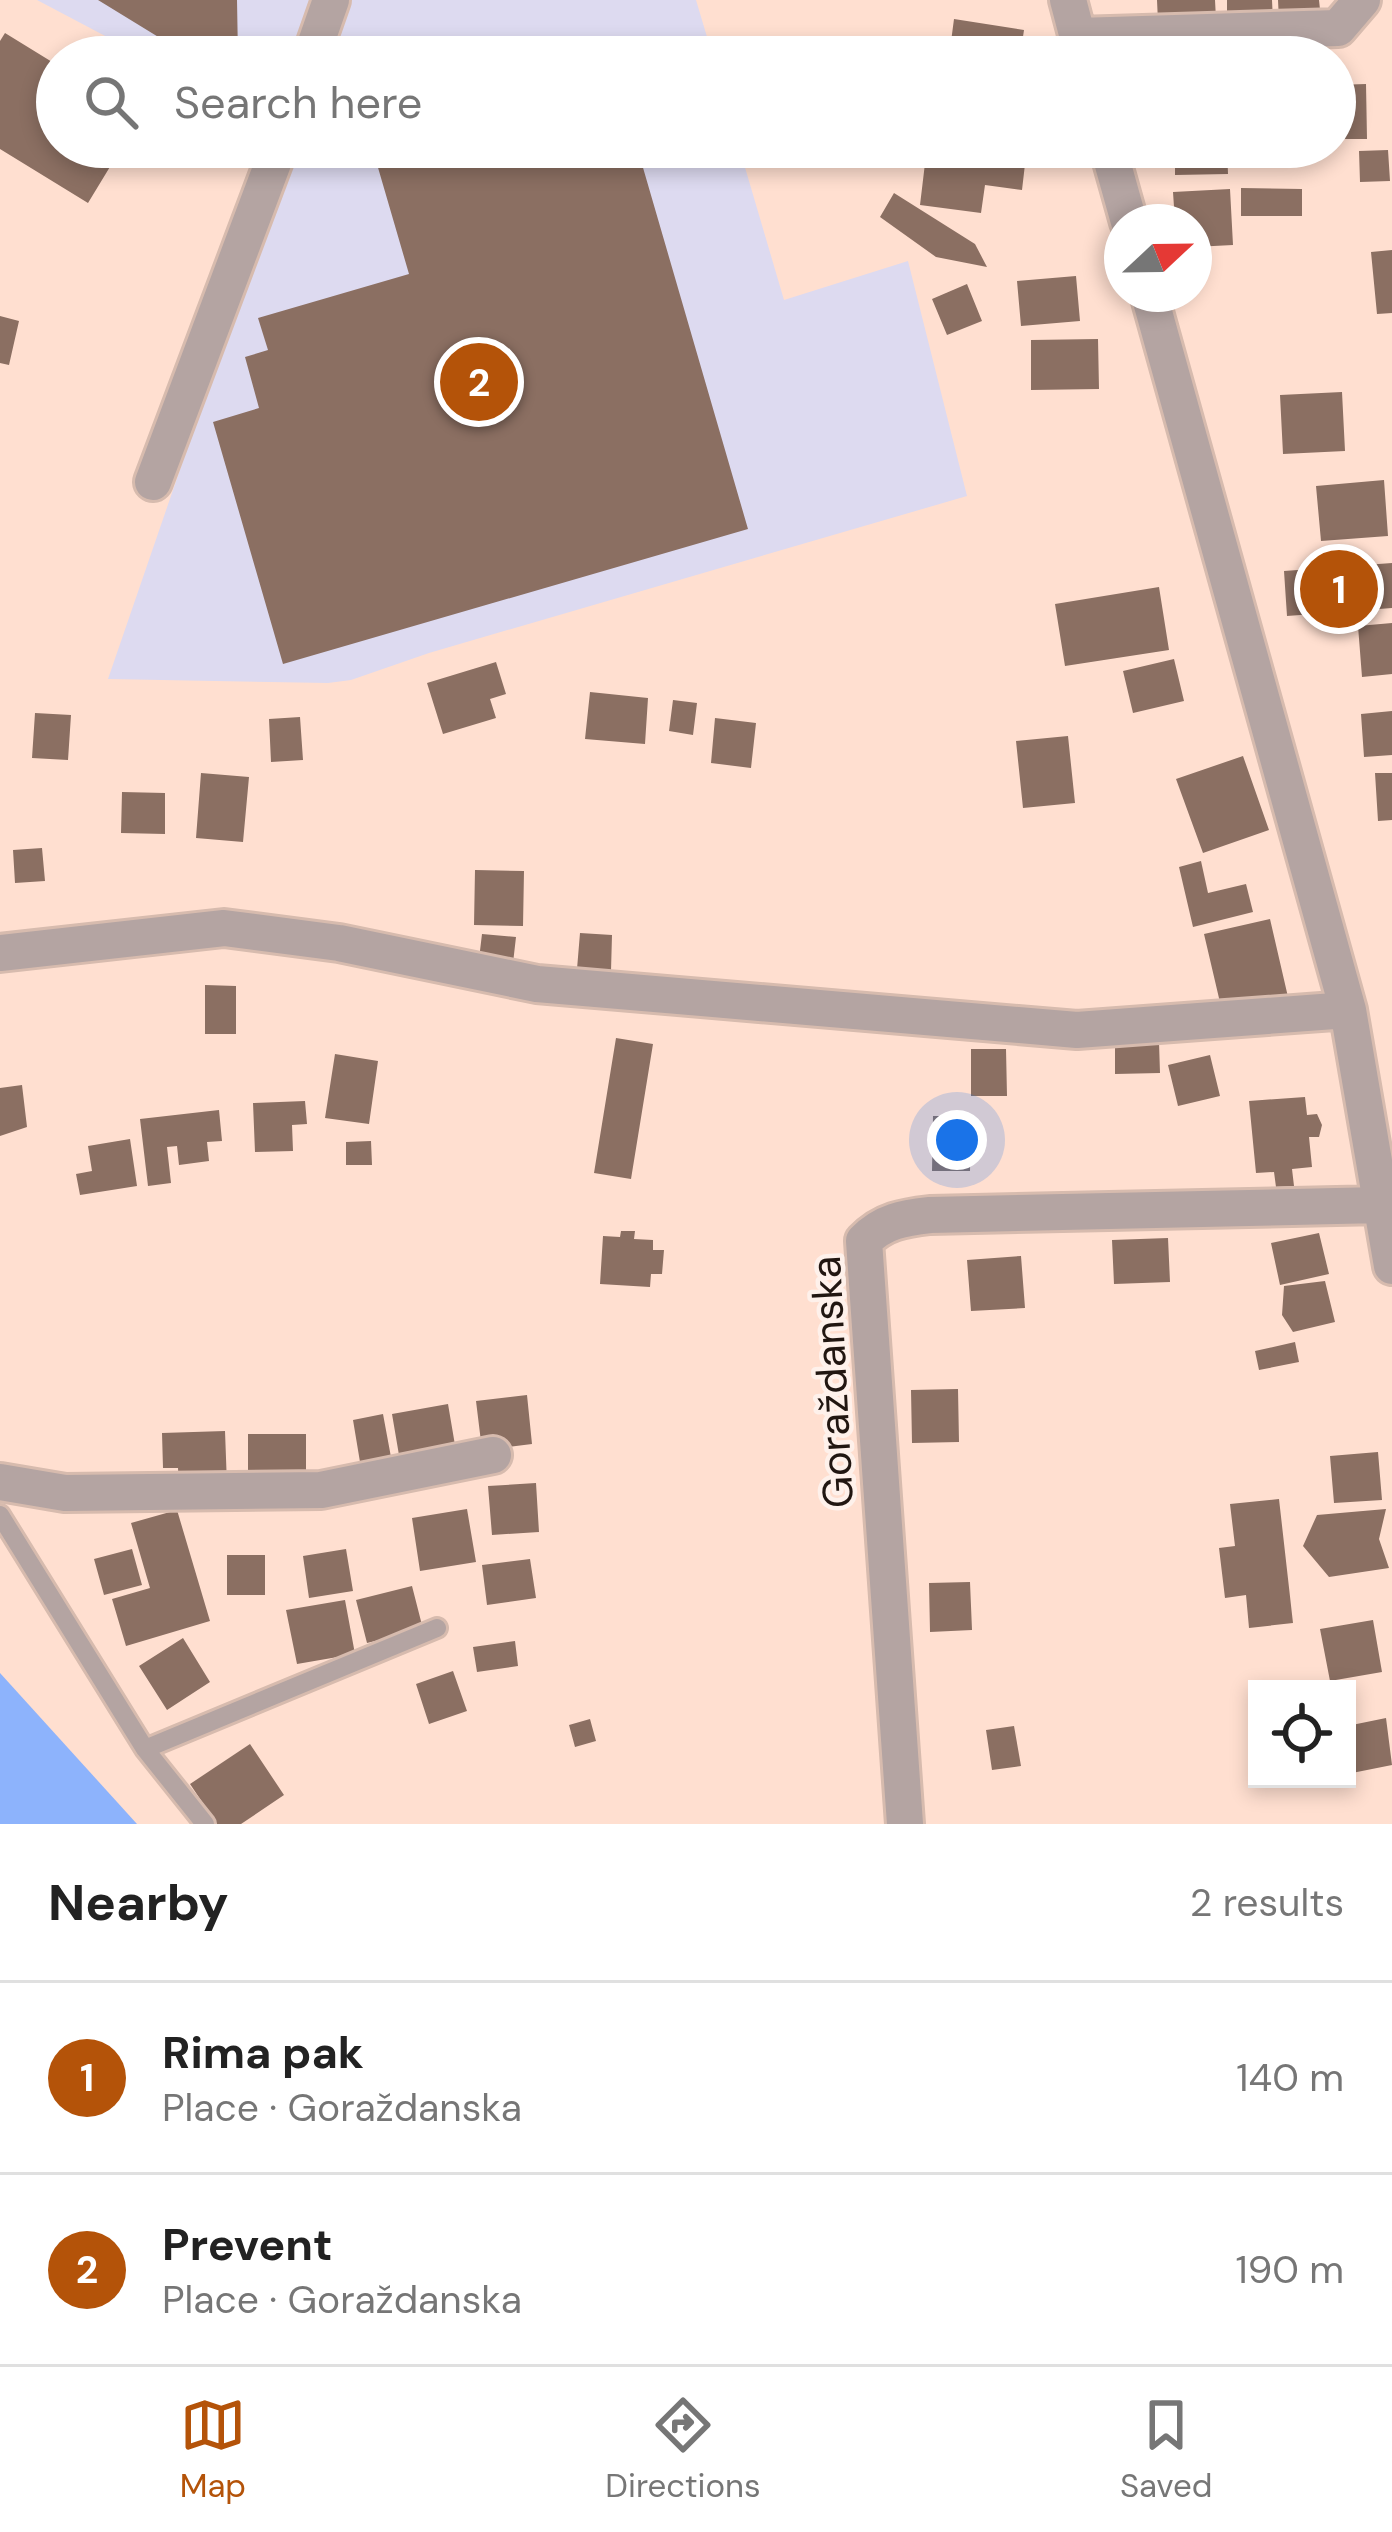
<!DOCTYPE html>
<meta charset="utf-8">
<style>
body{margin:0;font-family:"DM Sans",sans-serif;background:#f2f2f2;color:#222}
.controls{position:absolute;right:36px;bottom:36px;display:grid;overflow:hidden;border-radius:0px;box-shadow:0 6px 18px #0003}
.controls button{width:108px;height:108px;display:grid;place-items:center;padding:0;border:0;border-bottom:3px solid #e0e0e0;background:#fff;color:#222;font:60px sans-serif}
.compass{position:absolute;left:1104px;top:204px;width:108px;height:108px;border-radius:50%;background:#fff;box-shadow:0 6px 18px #0003;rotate:68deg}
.you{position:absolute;left:957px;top:1140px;width:42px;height:42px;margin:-30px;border:9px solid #fff;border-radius:50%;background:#1a73e8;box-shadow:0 0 0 18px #1a73e833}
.badge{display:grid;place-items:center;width:78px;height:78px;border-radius:50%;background:#b45309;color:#fff;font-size:39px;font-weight:700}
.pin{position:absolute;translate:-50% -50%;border:6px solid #fff;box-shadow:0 3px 12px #0006}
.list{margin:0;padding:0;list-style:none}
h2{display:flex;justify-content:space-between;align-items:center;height:156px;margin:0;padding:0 48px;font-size:51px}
h2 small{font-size:39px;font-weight:400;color:#767676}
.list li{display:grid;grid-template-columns:78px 1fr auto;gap:36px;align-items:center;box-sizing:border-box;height:192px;padding:0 48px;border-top:3px solid #e0e0e0}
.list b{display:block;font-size:45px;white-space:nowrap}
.list p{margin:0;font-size:39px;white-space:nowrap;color:#767676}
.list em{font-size:39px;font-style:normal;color:#767676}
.icon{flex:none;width:66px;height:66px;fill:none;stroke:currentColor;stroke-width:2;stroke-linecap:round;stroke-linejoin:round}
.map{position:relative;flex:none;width:1392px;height:1824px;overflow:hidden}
.search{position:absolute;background:#fff;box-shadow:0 6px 18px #0003;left:36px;right:36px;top:36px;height:132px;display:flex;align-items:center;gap:30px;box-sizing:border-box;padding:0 42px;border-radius:66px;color:#767676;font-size:45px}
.sheet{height:540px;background:#fff}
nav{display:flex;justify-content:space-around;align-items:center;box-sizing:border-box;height:168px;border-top:3px solid #e0e0e0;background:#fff;font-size:33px;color:#767676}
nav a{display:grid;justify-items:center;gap:6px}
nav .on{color:#b45309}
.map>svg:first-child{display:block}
.industrial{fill:#dddaf0}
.water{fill:#8db3fc}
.building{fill:#8b6f62}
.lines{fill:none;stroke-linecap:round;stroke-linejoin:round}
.lane-casing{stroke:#d7bbae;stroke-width:24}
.street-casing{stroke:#d7bbae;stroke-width:42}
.lane{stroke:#b4a4a2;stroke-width:18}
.street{stroke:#b4a4a2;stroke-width:36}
.labels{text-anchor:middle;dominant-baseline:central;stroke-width:9;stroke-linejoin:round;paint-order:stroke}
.street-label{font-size:42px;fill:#211611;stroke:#fef1eb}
</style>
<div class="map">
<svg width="1392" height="1824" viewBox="0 0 1392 1824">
<rect width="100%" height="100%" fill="#ffdfd0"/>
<path class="industrial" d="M 37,0 L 319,0 L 298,57 L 145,57 Z
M 342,0 L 696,0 L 713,57 L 322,57 Z
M 291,147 L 739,147 L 784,300 L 908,261 L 967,496 L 429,653 L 351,680 L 328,683 L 108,679 Z"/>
<path class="water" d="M 0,1673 L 137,1824 L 0,1824 Z"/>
<path class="building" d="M 98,0 L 237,0 L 238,57 L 191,57 Z
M 1157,0 L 1215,0 L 1216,19 L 1158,22 Z
M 1227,0 L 1272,0 L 1273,22 L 1227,22 Z
M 1278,0 L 1319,0 L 1321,19 L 1279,21 Z
M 954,19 L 1024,30 L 1020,57 L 949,57 Z
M 5,33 L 57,65 L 57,147 L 122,147 L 88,203 L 0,149 L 0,41 Z
M 1366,84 L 1367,139 L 1335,139 L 1335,85 Z
M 372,147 L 637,147 L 748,529 L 283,664 L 213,422 L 259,408 L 245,357 L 268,350 L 258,318 L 409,274 Z
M 965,147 L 1027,147 L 1022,190 L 985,185 L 981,213 L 920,205 L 926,155 L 963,160 Z
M 1175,147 L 1227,147 L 1228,174 L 1175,175 Z
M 1388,150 L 1390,181 L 1360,182 L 1359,151 Z
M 1241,188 L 1302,189 L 1302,216 L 1241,216 Z
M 1230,189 L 1233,245 L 1194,247 L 1194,222 L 1175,222 L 1173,192 Z
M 894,193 L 975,244 L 987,267 L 936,257 L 880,217 Z
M 1392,250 L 1392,313 L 1377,314 L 1371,252 Z
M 1076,276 L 1080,321 L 1021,326 L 1017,281 Z
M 967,284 L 982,321 L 947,335 L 932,299 Z
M 0,316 L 19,321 L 9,365 L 0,363 Z
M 1098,339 L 1099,389 L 1031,390 L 1031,340 Z
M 1342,392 L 1345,451 L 1283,454 L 1280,395 Z
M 1384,480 L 1388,536 L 1321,541 L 1316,486 Z
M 1392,563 L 1392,608 L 1287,616 L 1284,571 Z
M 1159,587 L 1169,650 L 1065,666 L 1055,604 Z
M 1392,623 L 1392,674 L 1362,677 L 1358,626 Z
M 1174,659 L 1184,701 L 1133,713 L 1123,671 Z
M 496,662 L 506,694 L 490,699 L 496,718 L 443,734 L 427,683 Z
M 590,692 L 648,698 L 645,744 L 585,739 Z
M 673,700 L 697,703 L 693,735 L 669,731 Z
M 1392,711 L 1392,755 L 1364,757 L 1361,714 Z
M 35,713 L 71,715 L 68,760 L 32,758 Z
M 300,717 L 303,760 L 271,762 L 269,719 Z
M 715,718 L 756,723 L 751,768 L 711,763 Z
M 1068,736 L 1075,803 L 1023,808 L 1016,741 Z
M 1243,756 L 1269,830 L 1203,853 L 1176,779 Z
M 201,773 L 249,777 L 243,842 L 196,838 Z
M 1375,773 L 1392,773 L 1392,820 L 1378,821 Z
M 122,792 L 165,793 L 165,834 L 121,833 Z
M 42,848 L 45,881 L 15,883 L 13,850 Z
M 1201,861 L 1208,893 L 1246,884 L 1253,912 L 1193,927 L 1179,867 Z
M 475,870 L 524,871 L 523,926 L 474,925 Z
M 1270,919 L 1288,997 L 1222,1011 L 1204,934 Z
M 580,933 L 612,935 L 611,971 L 577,969 Z
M 482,934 L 516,937 L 513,963 L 479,959 Z
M 205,985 L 236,986 L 236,1034 L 205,1034 Z
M 616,1038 L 653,1044 L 631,1179 L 594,1173 Z
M 1159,1042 L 1160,1073 L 1115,1074 L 1115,1043 Z
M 971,1049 L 1006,1049 L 1007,1096 L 971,1096 Z
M 335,1054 L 378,1061 L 369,1124 L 325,1118 Z
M 1210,1055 L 1220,1096 L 1178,1106 L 1168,1065 Z
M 22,1085 L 27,1127 L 0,1136 L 0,1088 Z
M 1305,1097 L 1307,1115 L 1317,1114 L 1322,1125 L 1319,1137 L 1309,1137 L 1312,1167 L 1292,1169 L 1294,1186 L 1276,1187 L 1274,1172 L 1256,1173 L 1249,1101 Z
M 305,1101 L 307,1124 L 292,1125 L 293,1151 L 255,1152 L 253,1103 Z
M 219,1110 L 222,1141 L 207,1142 L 209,1161 L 179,1165 L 177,1146 L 167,1147 L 171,1183 L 148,1186 L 140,1119 Z
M 933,1116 L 971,1116 L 970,1171 L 932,1171 Z
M 130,1139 L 137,1186 L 80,1195 L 76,1174 L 92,1171 L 88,1146 Z
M 371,1141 L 372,1165 L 346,1165 L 346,1142 Z
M 621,1231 L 635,1231 L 634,1239 L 653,1240 L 653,1250 L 664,1250 L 662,1274 L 651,1274 L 650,1287 L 600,1284 L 603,1236 L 620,1237 Z
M 1319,1233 L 1329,1274 L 1280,1285 L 1271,1243 Z
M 1168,1238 L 1170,1282 L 1114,1284 L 1112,1240 Z
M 1021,1256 L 1025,1308 L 971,1311 L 967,1260 Z
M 1325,1281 L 1335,1322 L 1293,1332 L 1282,1315 L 1284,1286 Z
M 1295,1342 L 1299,1362 L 1259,1370 L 1255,1351 Z
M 958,1389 L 959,1442 L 912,1443 L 911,1390 Z
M 527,1395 L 532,1444 L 482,1450 L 476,1401 Z
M 448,1404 L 456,1451 L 400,1461 L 392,1414 Z
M 383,1414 L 393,1468 L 362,1474 L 353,1420 Z
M 225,1431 L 227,1485 L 179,1486 L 178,1468 L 163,1468 L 162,1433 Z
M 248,1434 L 306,1434 L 306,1478 L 248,1478 Z
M 1378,1452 L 1382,1500 L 1334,1503 L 1330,1456 Z
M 536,1483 L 539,1532 L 492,1535 L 488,1486 Z
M 1279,1499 L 1293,1623 L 1249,1628 L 1246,1595 L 1225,1598 L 1219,1548 L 1235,1546 L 1230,1504 Z
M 467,1509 L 476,1562 L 420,1571 L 412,1518 Z
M 1386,1509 L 1379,1539 L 1389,1568 L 1329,1577 L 1303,1546 L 1317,1515 Z
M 177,1510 L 210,1621 L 126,1646 L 112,1599 L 150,1588 L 131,1523 Z
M 132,1549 L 142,1585 L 104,1595 L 94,1559 Z
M 346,1549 L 353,1591 L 309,1598 L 303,1556 Z
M 227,1555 L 265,1555 L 265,1595 L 227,1595 Z
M 530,1559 L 536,1598 L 487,1605 L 482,1565 Z
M 970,1582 L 972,1630 L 930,1632 L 929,1583 Z
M 412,1586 L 423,1629 L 367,1643 L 356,1600 Z
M 345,1600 L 355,1654 L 297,1664 L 286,1610 Z
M 1373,1620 L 1382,1672 L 1330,1681 L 1320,1629 Z
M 183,1638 L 210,1682 L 167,1710 L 139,1666 Z
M 515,1641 L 518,1666 L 477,1672 L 473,1647 Z
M 453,1671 L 467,1711 L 429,1724 L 416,1684 Z
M 1386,1718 L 1392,1765 L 1347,1774 L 1347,1726 Z
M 590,1719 L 596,1741 L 575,1747 L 569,1725 Z
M 1014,1726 L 1021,1766 L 992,1770 L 986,1730 Z
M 250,1744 L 284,1795 L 241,1824 L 217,1824 L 190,1784 Z"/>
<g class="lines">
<defs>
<path id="lane" d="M 0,1515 L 145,1749 L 205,1824
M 145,1749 L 437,1628"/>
<path id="street" d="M 1068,0 L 1083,57
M 1078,36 L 1338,28 L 1362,0
M 311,57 L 331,0
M 1108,147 L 1129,222
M 1149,294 L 1348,1010 L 1392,1266
M 153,482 L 279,147
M 0,953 L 224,928 L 339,943 L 537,984 L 1077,1030 L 1348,1010
M 0,1482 L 65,1493 L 321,1490 L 493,1455
M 905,1824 L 864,1241 C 883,1221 904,1218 930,1215 L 1381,1205"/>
</defs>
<use href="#lane" class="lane-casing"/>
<use href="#street" class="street-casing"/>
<use href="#lane" class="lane"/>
<use href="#street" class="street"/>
</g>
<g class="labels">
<g class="street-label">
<text transform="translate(832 1382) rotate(-93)">Goraždanska</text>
</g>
</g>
</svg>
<div class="controls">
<button><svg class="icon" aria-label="locate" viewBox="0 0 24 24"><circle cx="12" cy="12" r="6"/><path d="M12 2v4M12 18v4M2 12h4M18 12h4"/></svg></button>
</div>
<svg class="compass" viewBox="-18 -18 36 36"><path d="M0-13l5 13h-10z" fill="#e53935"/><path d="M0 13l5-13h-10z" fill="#767676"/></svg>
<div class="you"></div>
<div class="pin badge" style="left:1339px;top:589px">1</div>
<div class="pin badge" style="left:479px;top:382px">2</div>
<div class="search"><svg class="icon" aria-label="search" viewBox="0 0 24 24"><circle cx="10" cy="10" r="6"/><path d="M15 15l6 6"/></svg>Search here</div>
</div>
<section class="sheet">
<h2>Nearby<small>2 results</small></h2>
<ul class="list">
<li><span class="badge">1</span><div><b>Rima pak</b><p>Place · Goraždanska</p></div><em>140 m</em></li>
<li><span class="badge">2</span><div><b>Prevent</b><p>Place · Goraždanska</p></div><em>190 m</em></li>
</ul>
</section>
<nav>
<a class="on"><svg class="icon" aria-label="map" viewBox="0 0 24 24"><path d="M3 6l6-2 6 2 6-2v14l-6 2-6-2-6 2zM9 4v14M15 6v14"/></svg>Map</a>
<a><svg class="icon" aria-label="directions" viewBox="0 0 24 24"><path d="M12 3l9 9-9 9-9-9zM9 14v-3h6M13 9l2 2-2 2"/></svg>Directions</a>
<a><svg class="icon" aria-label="saved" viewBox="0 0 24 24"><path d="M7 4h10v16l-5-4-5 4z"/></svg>Saved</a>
</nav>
